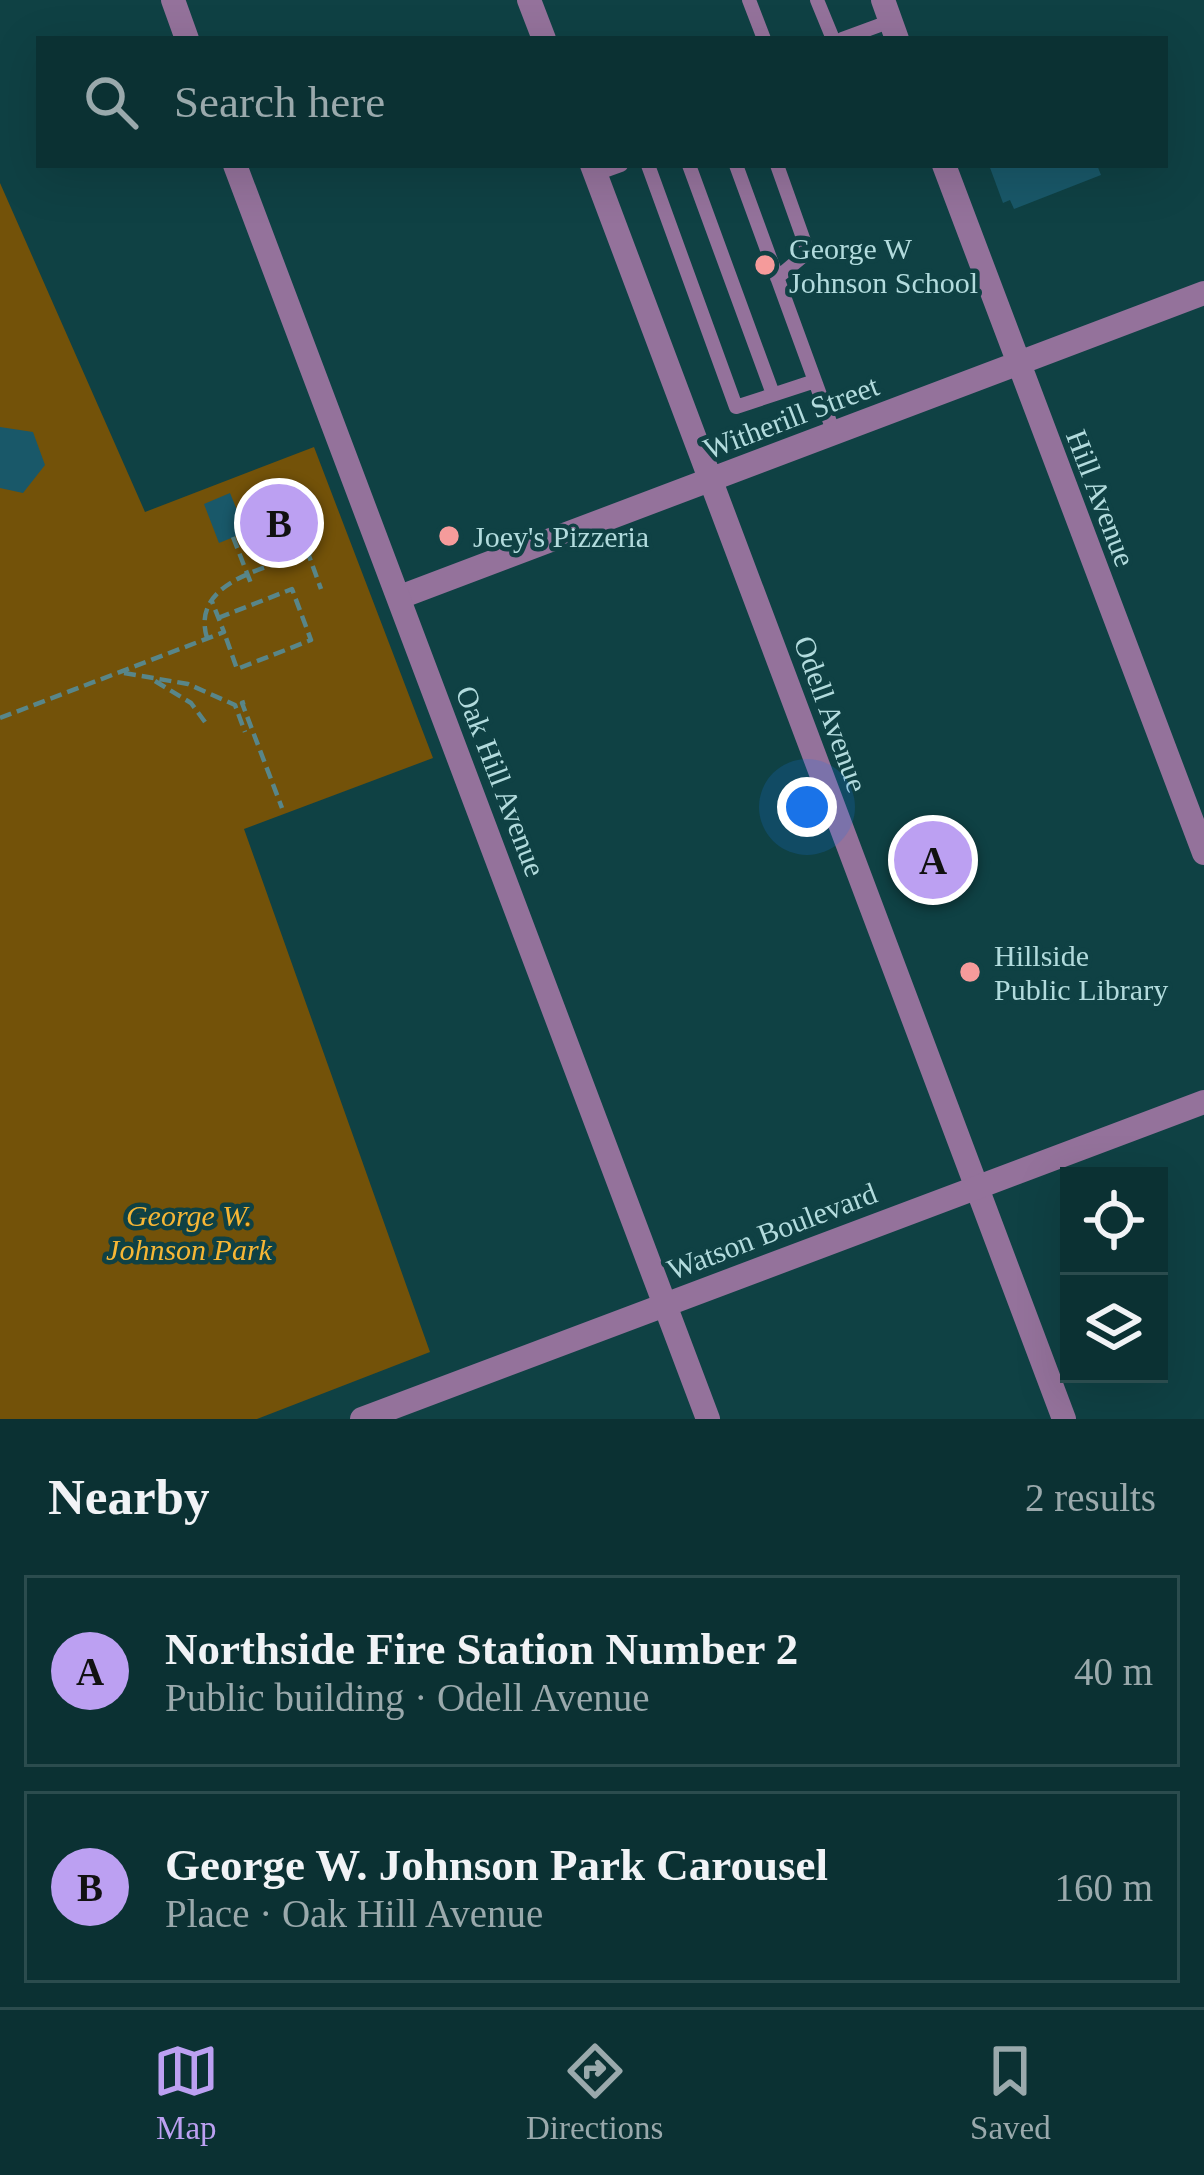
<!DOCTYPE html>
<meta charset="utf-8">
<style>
body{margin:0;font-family:"Times New Roman",serif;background:#193d3f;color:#f1f3f6}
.controls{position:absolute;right:36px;bottom:36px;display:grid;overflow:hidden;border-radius:0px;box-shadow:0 12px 48px #0002}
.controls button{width:108px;height:108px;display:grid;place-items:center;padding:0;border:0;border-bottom:3px solid #2b4c4e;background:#0b3133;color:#f1f3f6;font:60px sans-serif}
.you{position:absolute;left:807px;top:807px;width:42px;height:42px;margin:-30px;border:9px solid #fff;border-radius:50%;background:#1a73e8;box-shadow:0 0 0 18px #1a73e833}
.badge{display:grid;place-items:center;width:78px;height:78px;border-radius:50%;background:#bca0f2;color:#111;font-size:39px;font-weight:700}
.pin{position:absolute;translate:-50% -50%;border:6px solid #fff;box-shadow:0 3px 12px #0006}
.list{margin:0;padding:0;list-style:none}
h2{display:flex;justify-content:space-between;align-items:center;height:156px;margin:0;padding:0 48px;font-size:51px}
h2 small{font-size:39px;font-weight:400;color:#9aa9ac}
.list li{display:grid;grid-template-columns:78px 1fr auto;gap:36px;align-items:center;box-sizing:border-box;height:192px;margin:0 24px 24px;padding:0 24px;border:3px solid #2b4c4e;border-radius:0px}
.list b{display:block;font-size:45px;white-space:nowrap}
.list p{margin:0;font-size:39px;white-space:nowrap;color:#9aa9ac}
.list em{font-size:39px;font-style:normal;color:#9aa9ac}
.icon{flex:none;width:66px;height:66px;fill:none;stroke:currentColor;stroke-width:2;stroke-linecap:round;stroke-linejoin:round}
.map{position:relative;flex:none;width:1204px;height:1419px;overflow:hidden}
.search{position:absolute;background:#0b3133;box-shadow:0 12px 48px #0002;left:36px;right:36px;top:36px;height:132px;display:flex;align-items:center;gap:30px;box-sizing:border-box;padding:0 42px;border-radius:0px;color:#9aa9ac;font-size:45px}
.sheet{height:588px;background:#0b3133}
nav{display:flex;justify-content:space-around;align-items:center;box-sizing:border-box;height:168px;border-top:3px solid #2b4c4e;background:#0b3133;font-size:33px;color:#9aa9ac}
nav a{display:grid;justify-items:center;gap:6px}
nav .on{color:#bca0f2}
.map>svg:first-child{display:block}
.green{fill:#735209}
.building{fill:#195869}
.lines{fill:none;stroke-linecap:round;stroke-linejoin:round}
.path{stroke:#588689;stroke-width:4.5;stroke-dasharray:12 6;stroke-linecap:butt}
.service{stroke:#94729b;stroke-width:14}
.minor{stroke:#94729b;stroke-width:24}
.tertiary{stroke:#94729b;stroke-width:24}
.poi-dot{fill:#f59b9b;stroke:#0f4144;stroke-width:4.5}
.labels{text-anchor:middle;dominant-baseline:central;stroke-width:9;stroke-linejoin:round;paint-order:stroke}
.poi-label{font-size:30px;fill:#b2dbdd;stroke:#0f4144;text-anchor:start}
.street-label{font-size:30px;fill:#b2dbdd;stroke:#0f4144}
.park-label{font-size:30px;font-style:italic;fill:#f6b635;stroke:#0f4144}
</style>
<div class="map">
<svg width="1204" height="1419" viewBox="0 0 1204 1419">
<rect width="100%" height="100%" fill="#0f4144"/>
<path class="green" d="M 0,183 L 145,512 L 314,447 L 433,758 L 244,829 L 430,1352 L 257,1419 L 0,1419 Z"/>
<path class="building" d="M 989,165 L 1097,165 L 1101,175 L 1014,209 L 1010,200 L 1003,203 Z
M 0,427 L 33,432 L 45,465 L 23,493 L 0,488 Z
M 230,493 L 246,532 L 219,543 L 204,504 Z"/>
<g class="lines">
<path class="path" d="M 233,537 L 252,586
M 312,552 L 308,553 L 321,589
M 218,618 L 292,589 L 311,640 L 237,669 L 224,632
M 207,638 C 190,581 268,568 308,553
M 124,673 L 188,684 L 235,705 L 245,732
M 155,681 L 191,703 L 205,722
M 245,702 L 242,703 L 282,808
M 0,718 L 224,632 L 211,599"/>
<path class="service" d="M 749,0 L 764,39
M 817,0 L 833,39
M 842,39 L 891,21
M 648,165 L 736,407 L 815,381
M 689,165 L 773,394
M 736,165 L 834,433
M 777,165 L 808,252 L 777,278
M 596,174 L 621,165"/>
<path class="minor" d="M 529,0 L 544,39
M 883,0 L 897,39
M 592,165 L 1064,1419
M 944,165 L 1204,853
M 400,597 L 1204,293"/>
<path class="tertiary" d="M 173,0 L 187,39
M 235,165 L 708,1419
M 362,1419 L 1204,1102"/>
</g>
<g class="poi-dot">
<circle cx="765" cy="265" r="12"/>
<circle cx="449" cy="536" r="12"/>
<circle cx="970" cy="972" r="12"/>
</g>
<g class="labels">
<g class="poi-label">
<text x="789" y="248">George W<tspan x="789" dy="34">Johnson School</tspan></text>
<text x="473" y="536">Joey's Pizzeria</text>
<text x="994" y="955">Hillside<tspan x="994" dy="34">Public Library</tspan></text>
</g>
<g class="street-label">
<text transform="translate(791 417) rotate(-21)">Witherill Street</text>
<text transform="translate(1101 498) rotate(69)">Hill Avenue</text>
<text transform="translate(831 714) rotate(70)">Odell Avenue</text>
<text transform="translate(501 781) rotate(69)">Oak Hill Avenue</text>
<text transform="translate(772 1231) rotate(-21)">Watson Boulevard</text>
</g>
<g class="park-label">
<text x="189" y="1215">George W.<tspan x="189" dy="34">Johnson Park</tspan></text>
</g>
</g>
</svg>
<div class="controls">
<button><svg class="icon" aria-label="locate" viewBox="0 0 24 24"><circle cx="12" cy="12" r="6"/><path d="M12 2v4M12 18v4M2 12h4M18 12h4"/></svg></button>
<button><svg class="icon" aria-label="layers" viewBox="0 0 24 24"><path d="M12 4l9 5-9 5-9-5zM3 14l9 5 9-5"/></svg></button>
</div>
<div class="you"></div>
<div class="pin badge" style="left:933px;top:860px">A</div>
<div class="pin badge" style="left:279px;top:523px">B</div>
<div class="search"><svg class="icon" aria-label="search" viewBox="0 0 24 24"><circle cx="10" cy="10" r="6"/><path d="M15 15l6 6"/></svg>Search here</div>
</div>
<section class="sheet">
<h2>Nearby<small>2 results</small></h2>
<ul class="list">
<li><span class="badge">A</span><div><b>Northside Fire Station Number 2</b><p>Public building · Odell Avenue</p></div><em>40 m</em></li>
<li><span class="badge">B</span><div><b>George W. Johnson Park Carousel</b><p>Place · Oak Hill Avenue</p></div><em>160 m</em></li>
</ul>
</section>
<nav>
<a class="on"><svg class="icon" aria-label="map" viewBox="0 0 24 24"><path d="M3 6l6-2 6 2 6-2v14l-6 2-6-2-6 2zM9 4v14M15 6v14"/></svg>Map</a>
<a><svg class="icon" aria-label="directions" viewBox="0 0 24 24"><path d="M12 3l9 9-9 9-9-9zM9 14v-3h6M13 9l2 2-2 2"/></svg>Directions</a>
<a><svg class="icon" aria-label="saved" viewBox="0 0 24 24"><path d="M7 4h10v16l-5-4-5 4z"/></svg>Saved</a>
</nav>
